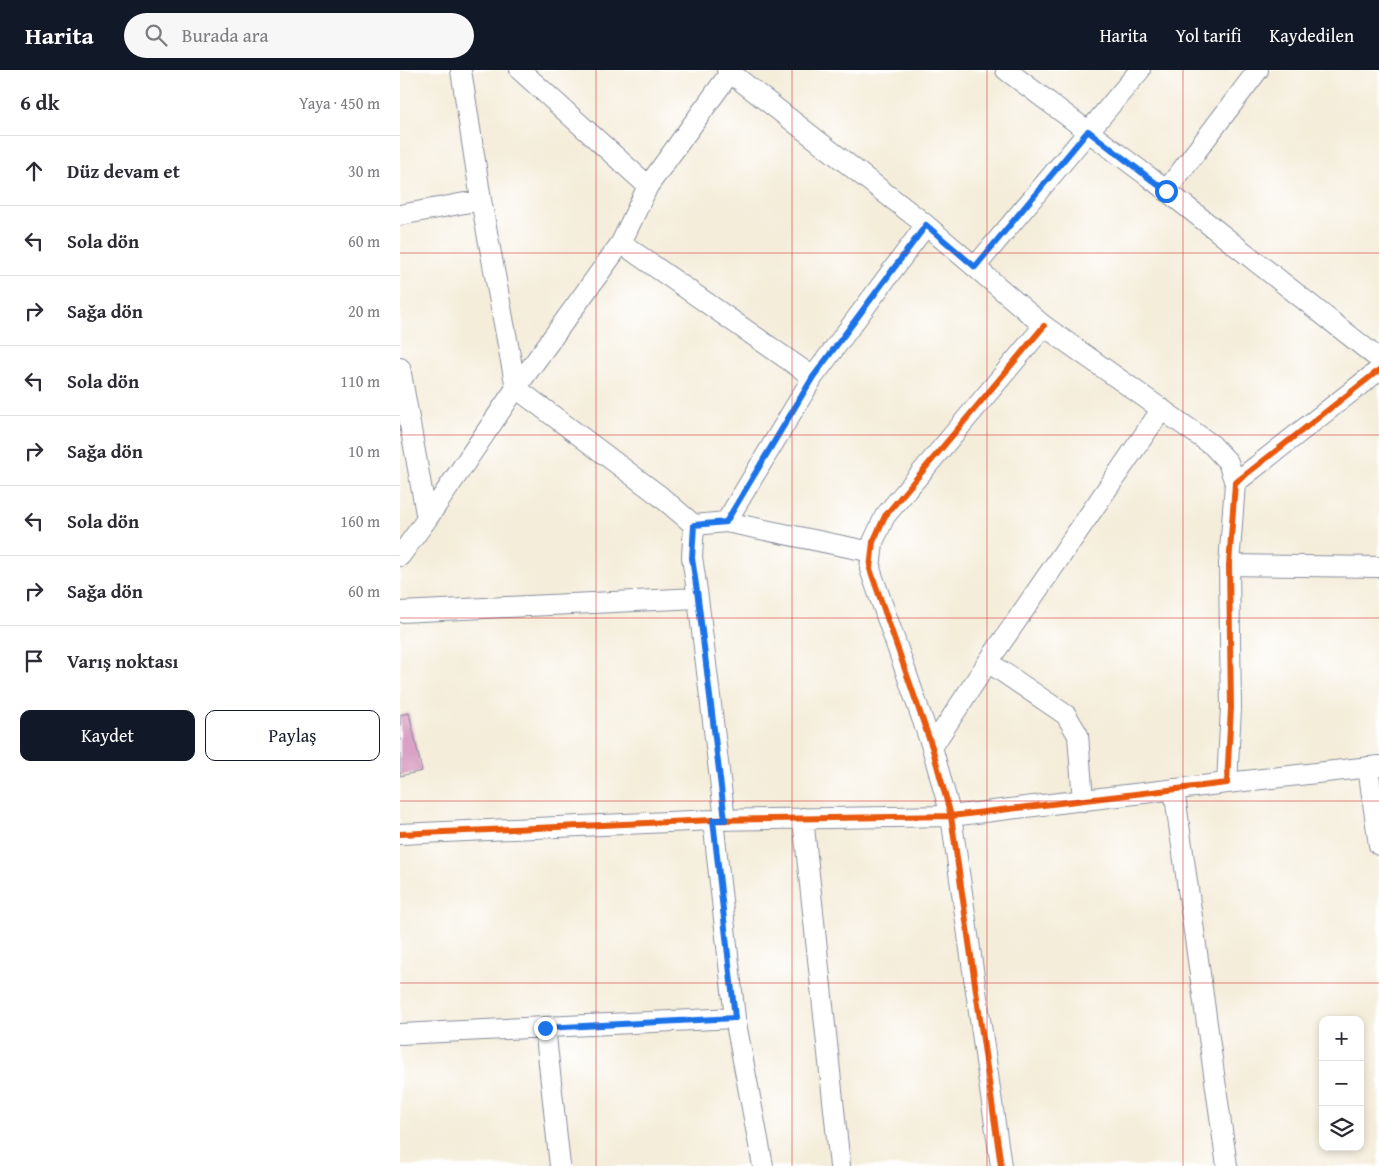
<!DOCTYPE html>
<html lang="tr">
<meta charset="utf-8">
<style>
body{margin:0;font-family:"Gentium Book Plus",serif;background:#f7f7f7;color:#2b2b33}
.controls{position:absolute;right:15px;bottom:15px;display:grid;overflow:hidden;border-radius:10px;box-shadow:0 2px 8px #0003}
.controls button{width:45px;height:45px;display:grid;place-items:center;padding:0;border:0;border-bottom:1px solid #e1e1e2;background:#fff;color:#2b2b33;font:25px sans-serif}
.stop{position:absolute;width:15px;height:15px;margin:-11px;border:4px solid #1a73e8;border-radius:50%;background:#fff}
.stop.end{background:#1a73e8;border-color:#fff;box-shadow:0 1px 5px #0008}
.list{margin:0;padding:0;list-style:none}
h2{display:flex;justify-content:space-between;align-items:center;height:65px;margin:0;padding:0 20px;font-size:21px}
h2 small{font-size:16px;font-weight:400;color:#7c7c81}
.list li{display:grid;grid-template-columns:32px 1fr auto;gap:15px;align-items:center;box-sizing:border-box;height:70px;padding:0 20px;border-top:1px solid #e1e1e2}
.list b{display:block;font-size:19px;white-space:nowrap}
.list em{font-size:16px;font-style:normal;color:#7c7c81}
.actions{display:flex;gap:10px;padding:15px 20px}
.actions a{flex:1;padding:11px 0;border:1px solid #111827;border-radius:10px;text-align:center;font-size:18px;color:#111827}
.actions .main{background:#111827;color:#fff}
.icon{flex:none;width:28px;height:28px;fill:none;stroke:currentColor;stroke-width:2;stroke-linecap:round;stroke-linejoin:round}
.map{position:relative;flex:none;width:979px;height:1096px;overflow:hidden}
header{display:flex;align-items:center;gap:30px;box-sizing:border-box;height:70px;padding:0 25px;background:#111827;color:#fff}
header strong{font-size:24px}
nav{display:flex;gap:28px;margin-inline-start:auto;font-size:18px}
.search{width:350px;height:45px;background:#f7f7f7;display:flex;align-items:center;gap:12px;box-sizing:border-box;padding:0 18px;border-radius:28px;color:#7c7c81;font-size:19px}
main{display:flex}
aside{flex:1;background:#fff}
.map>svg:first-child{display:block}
.building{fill:#d9a1c4}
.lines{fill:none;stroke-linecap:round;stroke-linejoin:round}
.minor-casing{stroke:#888e9c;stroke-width:22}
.minor{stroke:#fff;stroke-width:20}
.cycleway-casing{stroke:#fff;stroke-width:9}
.cycleway{stroke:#e8590c;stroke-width:6}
.route{stroke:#1a73e8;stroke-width:6}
.grid{fill:none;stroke:#d62828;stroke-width:1;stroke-opacity:0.55}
</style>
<header>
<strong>Harita</strong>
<div class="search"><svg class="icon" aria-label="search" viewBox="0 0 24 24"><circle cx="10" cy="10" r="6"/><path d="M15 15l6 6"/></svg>Burada ara</div>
<nav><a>Harita</a><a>Yol tarifi</a><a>Kaydedilen</a></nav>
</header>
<main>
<aside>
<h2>6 dk<small>Yaya · 450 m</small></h2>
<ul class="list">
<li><svg class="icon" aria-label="ahead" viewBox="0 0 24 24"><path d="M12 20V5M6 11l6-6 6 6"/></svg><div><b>Düz devam et</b></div><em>30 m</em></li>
<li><svg class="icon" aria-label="left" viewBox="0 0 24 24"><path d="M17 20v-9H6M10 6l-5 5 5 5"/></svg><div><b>Sola dön</b></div><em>60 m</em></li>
<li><svg class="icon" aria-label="right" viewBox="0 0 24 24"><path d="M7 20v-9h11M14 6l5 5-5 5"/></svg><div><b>Sağa dön</b></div><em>20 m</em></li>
<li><svg class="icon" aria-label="left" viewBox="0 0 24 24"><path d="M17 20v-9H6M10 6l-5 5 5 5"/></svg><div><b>Sola dön</b></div><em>110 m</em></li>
<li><svg class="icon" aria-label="right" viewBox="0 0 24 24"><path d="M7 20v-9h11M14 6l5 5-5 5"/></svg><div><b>Sağa dön</b></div><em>10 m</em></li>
<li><svg class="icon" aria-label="left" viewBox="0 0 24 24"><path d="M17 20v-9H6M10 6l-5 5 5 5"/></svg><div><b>Sola dön</b></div><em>160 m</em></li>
<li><svg class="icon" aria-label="right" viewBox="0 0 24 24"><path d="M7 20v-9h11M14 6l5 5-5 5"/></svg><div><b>Sağa dön</b></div><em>60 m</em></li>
<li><svg class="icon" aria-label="arrive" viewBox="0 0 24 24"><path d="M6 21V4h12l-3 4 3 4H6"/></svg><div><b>Varış noktası</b></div></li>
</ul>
<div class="actions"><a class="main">Kaydet</a><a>Paylaş</a></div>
</aside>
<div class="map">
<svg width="979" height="1096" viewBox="0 0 979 1096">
<rect width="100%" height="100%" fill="#fff"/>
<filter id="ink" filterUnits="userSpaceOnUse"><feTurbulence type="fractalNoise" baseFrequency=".02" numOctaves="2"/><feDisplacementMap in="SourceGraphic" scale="10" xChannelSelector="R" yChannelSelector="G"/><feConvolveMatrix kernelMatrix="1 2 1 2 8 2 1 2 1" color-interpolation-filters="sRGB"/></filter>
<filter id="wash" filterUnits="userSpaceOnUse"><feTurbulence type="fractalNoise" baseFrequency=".0096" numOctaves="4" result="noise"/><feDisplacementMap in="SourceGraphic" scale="20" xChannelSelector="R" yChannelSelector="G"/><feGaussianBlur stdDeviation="1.12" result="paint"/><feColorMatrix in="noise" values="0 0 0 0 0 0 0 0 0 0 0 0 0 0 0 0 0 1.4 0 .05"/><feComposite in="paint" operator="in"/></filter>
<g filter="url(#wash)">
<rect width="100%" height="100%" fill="#f4edda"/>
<g id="blocks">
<path class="building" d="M 9,643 L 22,701 L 0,706 L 0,645 Z"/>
</g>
</g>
<g filter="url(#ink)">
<use href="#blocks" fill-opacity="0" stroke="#888e9c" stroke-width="1"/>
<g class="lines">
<defs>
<path id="minor" d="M 61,0 L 81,130 L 116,318 L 260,426 L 294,455 L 292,487 L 298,528 L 325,750
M 120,0 L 248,116
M 327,0 L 526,155 L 644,256 L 812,375 L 828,392 L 835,413
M 606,0 L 749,107 L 979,289
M 766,121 L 858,0
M 0,145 L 81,130
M 221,173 L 413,307
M 575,197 L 740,0
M 0,298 L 27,449
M 326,452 L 413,307 L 526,155
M 294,455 L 326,452 L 472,482
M 0,486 L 27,449 L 116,318 L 221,173 L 248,116 L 332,0
M 829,495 L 979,497
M 0,542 L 298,528
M 588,592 L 666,645 L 678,665 L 683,731
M 532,677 L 588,592 L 762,339
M 968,697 L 979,775
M 827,713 L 979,696
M 774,719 L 827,1096
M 403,748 L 440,1096
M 313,750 L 335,948 L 363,1096
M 0,764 L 313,750 L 551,746 L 827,713 L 831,638 L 829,495 L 835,413 L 979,300
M 145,957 L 160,1096
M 0,964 L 335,948
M 601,1096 L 551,746 L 532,677 L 470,499 L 473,472 L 485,446 L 644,256"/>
</defs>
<use href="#minor" class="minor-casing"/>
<use href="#minor" class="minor"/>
<defs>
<path id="cycleway" d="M 0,764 L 313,750 L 551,746 L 827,713 L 831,638 L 829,495 L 835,413 L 979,300
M 601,1096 L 551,746 L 532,677 L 470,499 L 473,472 L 485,446 L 644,256"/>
</defs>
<use href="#cycleway" class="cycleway-casing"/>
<use href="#cycleway" class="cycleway"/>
</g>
</g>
<g class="lines" filter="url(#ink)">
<path class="route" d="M 145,958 L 335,948 L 313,750 L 325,750 L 298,528 L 292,488 L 294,455 L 326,452 L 413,307 L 526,155 L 575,197 L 688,61 L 766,121"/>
</g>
<path class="grid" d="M 196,0 L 196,1096M 392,0 L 392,1096M 587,0 L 587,1096M 783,0 L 783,1096M 0,183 L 979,183M 0,365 L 979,365M 0,548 L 979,548M 0,731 L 979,731M 0,913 L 979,913"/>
</svg>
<div class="controls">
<button>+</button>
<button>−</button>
<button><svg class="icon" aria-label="layers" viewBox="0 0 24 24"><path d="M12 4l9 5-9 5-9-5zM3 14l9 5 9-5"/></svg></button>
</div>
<div class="stop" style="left:766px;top:121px"></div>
<div class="stop end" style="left:145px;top:958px"></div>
</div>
</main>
